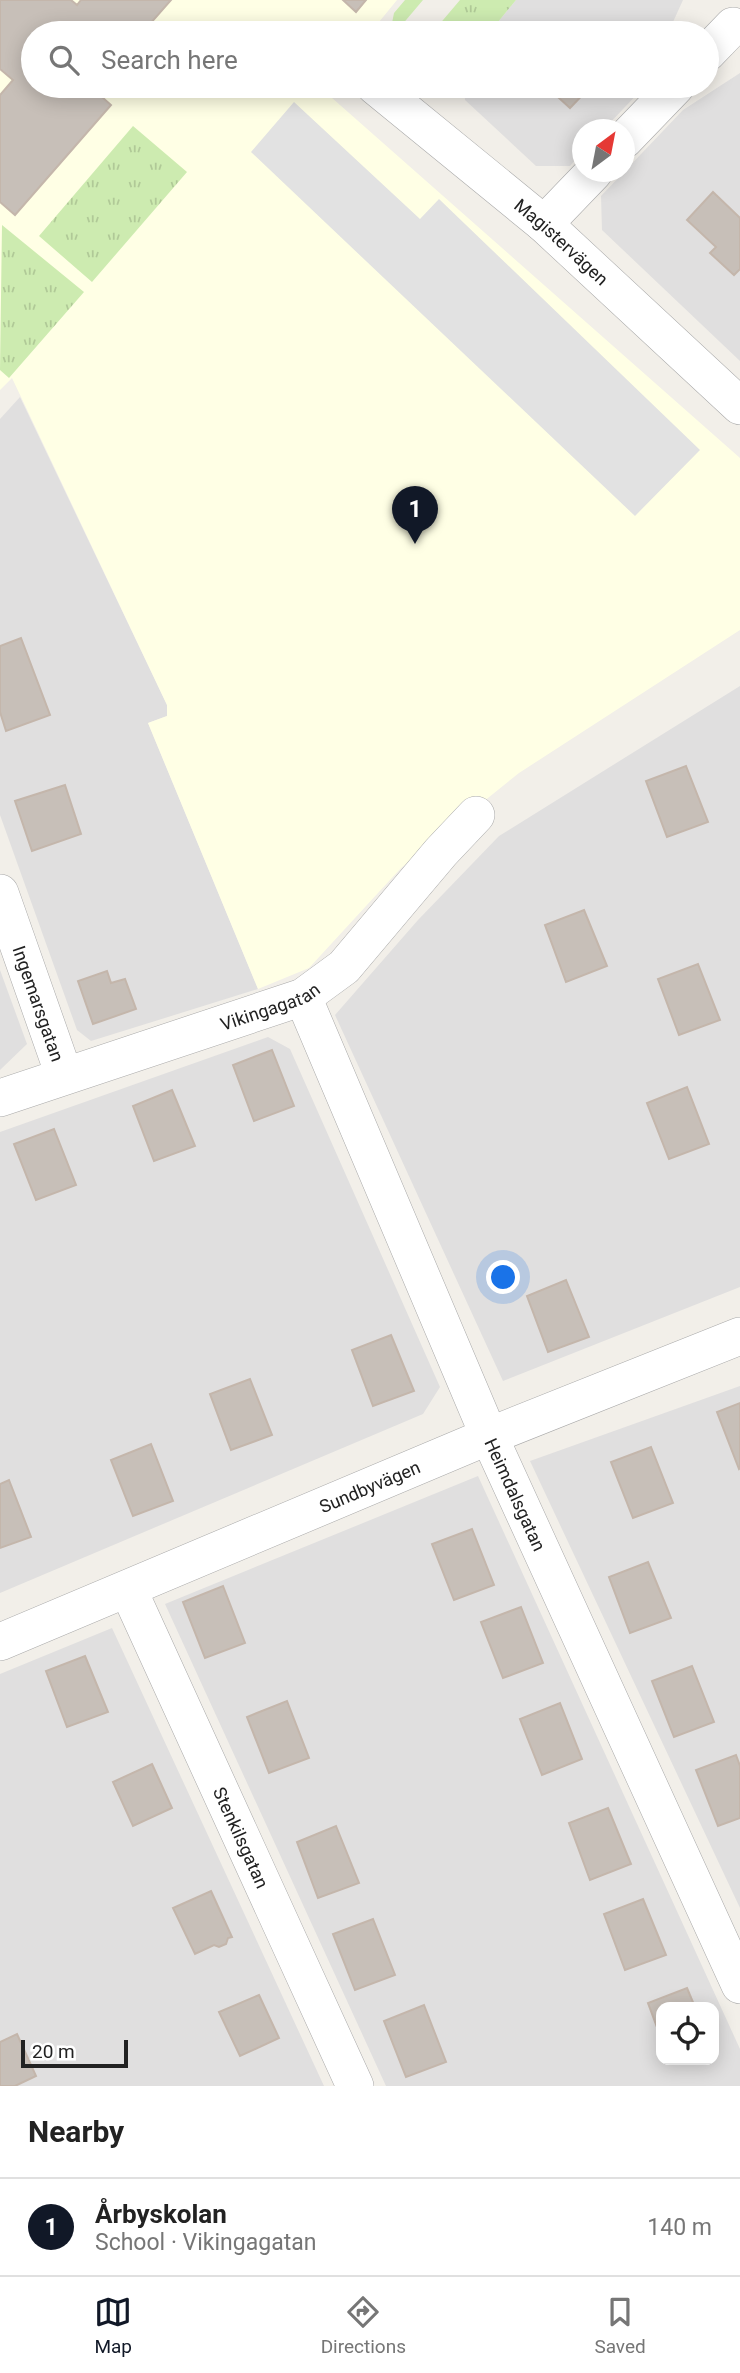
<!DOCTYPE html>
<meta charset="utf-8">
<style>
body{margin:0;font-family:Roboto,sans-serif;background:#f2f2f2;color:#222}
.controls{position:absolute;right:21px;bottom:21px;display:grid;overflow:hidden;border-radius:14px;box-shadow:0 4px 18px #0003}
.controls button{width:63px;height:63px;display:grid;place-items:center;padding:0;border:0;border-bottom:2px solid #e0e0e0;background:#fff;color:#222;font:35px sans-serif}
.compass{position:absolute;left:572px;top:119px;width:63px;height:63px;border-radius:50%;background:#fff;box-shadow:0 4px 18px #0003;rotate:32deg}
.scale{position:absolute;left:21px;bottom:18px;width:107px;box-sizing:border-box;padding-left:7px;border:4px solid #222;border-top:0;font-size:19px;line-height:24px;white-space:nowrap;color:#222;-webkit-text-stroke:5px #fff;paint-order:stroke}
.you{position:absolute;left:504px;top:1278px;width:24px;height:24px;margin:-18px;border:5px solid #fff;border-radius:50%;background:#1a73e8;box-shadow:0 0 0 10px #1a73e833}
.badge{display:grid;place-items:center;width:46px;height:46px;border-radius:50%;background:#111827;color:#fff;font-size:23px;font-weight:700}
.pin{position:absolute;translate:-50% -58px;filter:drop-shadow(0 2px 4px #0008)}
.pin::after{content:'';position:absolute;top:37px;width:24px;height:21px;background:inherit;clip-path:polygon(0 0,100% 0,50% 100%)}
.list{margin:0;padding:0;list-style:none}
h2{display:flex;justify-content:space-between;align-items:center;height:91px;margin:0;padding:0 28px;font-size:30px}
h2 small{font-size:23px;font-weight:400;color:#767676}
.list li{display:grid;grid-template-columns:46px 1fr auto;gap:21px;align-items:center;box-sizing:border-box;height:98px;padding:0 28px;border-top:2px solid #e0e0e0}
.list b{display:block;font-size:26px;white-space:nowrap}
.list p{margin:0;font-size:23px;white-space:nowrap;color:#767676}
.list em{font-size:23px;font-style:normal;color:#767676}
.icon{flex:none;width:38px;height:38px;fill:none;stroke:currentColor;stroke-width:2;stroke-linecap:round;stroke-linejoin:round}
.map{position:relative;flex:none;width:740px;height:2086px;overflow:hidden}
.search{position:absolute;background:#fff;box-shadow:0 4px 18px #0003;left:21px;right:21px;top:21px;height:77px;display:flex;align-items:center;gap:18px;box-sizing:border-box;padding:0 24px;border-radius:38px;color:#767676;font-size:26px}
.sheet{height:189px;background:#fff}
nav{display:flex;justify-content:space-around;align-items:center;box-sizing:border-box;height:98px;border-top:2px solid #e0e0e0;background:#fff;font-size:19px;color:#767676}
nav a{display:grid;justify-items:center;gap:4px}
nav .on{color:#111827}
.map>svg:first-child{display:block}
.residential{fill:#e0dfdf;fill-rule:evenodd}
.education{fill:#ffffe5}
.grass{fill:url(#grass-tufts)}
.parking{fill:#e2e2e2}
.building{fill:#c7bfb8;stroke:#c4b6ab;stroke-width:2}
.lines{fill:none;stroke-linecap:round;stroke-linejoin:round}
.minor-casing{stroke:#a9a9a9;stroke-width:38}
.minor{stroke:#fff;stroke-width:37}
.labels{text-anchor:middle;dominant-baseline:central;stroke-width:5;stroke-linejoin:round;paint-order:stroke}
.street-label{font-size:18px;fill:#222;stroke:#fff}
</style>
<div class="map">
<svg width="740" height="2086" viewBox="0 0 740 2086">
<defs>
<pattern id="grass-tufts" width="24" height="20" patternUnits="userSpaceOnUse" patternTransform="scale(1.75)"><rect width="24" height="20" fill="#cdebb0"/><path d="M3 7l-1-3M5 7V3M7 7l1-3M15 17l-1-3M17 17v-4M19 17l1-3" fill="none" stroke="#b0c997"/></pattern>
</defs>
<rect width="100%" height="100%" fill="#f2efe9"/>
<path class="residential" d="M 516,0 L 683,0 L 668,33 L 489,33 Z
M 740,73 L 740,361 L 602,230 L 601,196 L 683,110 Z
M 464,86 L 645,86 L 604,129 L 582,130 L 582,152 L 570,166 L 536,166 L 465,100 Z
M 20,397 L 167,705 L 167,716 L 148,723 L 258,989 L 91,1041 L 77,1030 L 0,815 L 0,419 Z
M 740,686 L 740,1287 L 503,1381 L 335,1015 L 418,920 L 499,836 Z
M 0,970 L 27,1044 L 0,1070 Z
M 268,1037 L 290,1049 L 440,1387 L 423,1414 L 0,1593 L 0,1132 Z
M 740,1386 L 740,1908 L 530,1461 Z
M 478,1476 L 740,2049 L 740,2086 L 386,2086 L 165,1604 ZM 661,2007 L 714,2007 L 714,2060 L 661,2060 Z
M 112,1628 L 324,2086 L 0,2086 L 0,1674 Z"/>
<path class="education" d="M 0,0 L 397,0 L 370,33 L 33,33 L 33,86 L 326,86 L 323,90 L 740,458 L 740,630 L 519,773 L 401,868 L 309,968 L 258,989 L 148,723 L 167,716 L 167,705 L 12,378 L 0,390 Z"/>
<path class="grass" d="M 405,0 L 423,0 L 401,26 L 391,28 L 394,13 Z
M 460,0 L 516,0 L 489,33 L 432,33 Z
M 133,126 L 187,172 L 92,282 L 39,236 Z
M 2,225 L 84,292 L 9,378 L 0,370 Z"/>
<path class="parking" d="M 294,102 L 420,219 L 439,199 L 700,450 L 635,516 L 251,152 Z"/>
<path class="building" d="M 0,0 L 71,0 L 77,5 L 81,0 L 171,0 L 142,33 L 33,33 L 33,86 L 96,86 L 93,89 L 111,105 L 15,215 L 0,202 L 0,95 L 13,80 L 0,69 Z
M 343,0 L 366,0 L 356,12 Z
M 546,86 L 591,86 L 570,108 Z
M 713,192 L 740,218 L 740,269 L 734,275 L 710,253 L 716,247 L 687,220 Z
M 21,638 L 50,715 L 6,731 L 0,712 L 0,646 Z
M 686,766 L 708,822 L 667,837 L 646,781 Z
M 65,785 L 81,834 L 32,851 L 15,801 Z
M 584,910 L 607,966 L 566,982 L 545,925 Z
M 698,964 L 720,1020 L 679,1035 L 658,979 Z
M 107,971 L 111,983 L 125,979 L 136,1009 L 93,1024 L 78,981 Z
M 272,1050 L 294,1106 L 254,1121 L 233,1065 Z
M 687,1087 L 709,1144 L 669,1159 L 647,1103 Z
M 172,1090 L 195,1146 L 154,1161 L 133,1106 Z
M 54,1129 L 76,1185 L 36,1200 L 14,1144 Z
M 566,1280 L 589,1337 L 548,1352 L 527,1296 Z
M 391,1335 L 414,1391 L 373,1406 L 352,1350 Z
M 250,1379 L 272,1435 L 231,1450 L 210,1394 Z
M 740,1403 L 740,1468 L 739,1469 L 717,1412 Z
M 151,1444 L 173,1501 L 133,1516 L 111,1460 Z
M 651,1447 L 673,1503 L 633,1518 L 611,1462 Z
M 9,1480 L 31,1537 L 0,1548 L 0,1484 Z
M 472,1529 L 494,1585 L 454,1600 L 432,1544 Z
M 648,1562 L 671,1618 L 630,1633 L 609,1577 Z
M 223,1586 L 245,1643 L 205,1658 L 183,1602 Z
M 521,1607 L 543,1663 L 503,1678 L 481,1622 Z
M 85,1656 L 108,1712 L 67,1727 L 46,1671 Z
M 692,1666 L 714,1722 L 674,1737 L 652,1681 Z
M 287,1701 L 309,1758 L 269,1773 L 247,1717 Z
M 560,1703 L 582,1759 L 542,1775 L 520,1719 Z
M 736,1755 L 740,1766 L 740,1818 L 718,1826 L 696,1770 Z
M 152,1764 L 172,1808 L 133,1826 L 113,1782 Z
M 608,1808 L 631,1864 L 590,1880 L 569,1823 Z
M 336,1826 L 359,1883 L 318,1898 L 297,1842 Z
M 211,1891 L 232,1937 L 228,1938 L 226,1944 L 219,1947 L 214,1945 L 195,1954 L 173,1908 Z
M 643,1899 L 666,1955 L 625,1970 L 604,1914 Z
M 373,1919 L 395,1975 L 355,1990 L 333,1934 Z
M 687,1988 L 695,2007 L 661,2007 L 661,2038 L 648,2003 Z
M 259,1995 L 279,2038 L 240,2056 L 219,2012 Z
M 424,2005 L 446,2062 L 406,2077 L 384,2021 Z
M 17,2034 L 36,2076 L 15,2086 L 0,2086 L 0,2042 Z"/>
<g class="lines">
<defs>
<g id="minor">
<path d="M 707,53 L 733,26"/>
<path id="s1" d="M 375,86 L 544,224 L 740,406"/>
<path d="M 624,140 L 676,86"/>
<path d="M 544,224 L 594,172"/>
<path id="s2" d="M 0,893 L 64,1075"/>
<path id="s3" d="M 303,997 L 489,1436 L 740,1985"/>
<path id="s4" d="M 0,1098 L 303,997 L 344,967 L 441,852 L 476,815"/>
<path id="s5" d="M 128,1589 L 355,2086"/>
<path id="s6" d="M 0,1642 L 489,1436 L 740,1336"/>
</g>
</defs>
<use href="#minor" class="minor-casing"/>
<use href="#minor" class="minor"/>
</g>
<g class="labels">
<g class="street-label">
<text stroke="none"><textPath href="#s1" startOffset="243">Magistervägen</textPath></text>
<text stroke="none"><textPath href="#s4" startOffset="285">Vikingagatan</textPath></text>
<text stroke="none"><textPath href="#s2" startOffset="117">Ingemarsgatan</textPath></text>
<text stroke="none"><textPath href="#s6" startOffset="401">Sundbyvägen</textPath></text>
<text stroke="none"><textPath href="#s3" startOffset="541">Heimdalsgatan</textPath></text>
<text stroke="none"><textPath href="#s5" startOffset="273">Stenkilsgatan</textPath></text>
</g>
</g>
</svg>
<div class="controls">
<button><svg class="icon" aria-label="locate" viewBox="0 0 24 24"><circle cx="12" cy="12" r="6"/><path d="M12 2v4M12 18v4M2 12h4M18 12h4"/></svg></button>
</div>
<svg class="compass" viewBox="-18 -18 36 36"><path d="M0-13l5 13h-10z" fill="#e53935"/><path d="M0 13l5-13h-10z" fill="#767676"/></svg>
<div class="scale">20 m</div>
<div class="you"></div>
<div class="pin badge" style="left:415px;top:544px">1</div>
<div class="search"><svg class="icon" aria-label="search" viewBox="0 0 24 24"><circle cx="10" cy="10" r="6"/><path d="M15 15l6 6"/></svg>Search here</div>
</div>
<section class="sheet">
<h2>Nearby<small></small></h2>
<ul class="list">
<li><span class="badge">1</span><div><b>Årbyskolan</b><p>School · Vikingagatan</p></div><em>140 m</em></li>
</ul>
</section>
<nav>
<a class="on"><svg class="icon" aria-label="map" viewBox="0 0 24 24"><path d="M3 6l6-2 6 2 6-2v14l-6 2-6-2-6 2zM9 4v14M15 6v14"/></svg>Map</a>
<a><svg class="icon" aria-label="directions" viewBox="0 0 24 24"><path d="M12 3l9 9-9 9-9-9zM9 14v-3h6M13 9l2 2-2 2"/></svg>Directions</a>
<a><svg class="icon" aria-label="saved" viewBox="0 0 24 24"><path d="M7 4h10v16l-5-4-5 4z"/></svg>Saved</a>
</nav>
